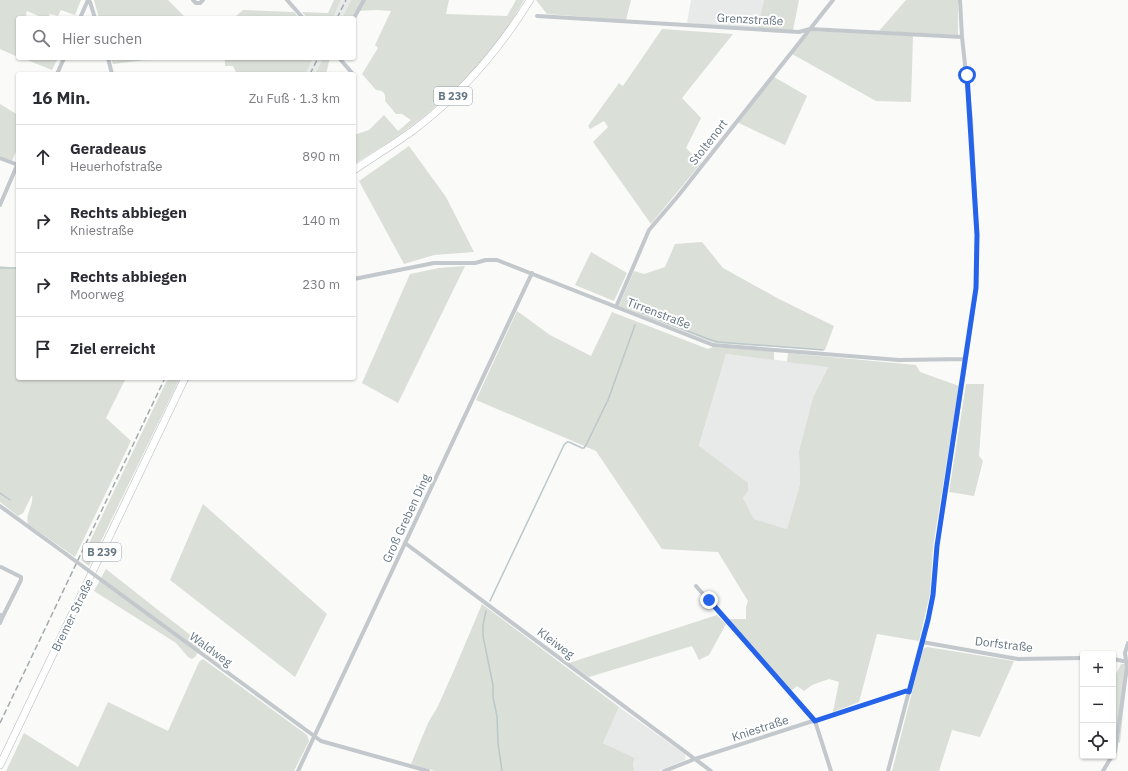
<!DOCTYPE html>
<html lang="de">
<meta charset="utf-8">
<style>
body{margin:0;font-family:"IBM Plex Sans",sans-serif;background:#f2f2f3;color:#2b2b33}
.controls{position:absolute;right:12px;bottom:12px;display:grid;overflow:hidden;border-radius:4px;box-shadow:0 1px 3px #0004}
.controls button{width:36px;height:36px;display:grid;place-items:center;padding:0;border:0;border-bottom:1px solid #e1e1e2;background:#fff;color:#2b2b33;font:20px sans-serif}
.stop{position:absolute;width:12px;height:12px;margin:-9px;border:3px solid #2563eb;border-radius:50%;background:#fff}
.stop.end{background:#2563eb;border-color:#fff;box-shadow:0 1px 4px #0008}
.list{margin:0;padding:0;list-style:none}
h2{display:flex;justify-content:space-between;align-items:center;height:52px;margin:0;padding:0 16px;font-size:17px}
h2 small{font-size:13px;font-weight:400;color:#7c7c81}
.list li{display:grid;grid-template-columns:26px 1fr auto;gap:12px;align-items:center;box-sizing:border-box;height:64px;padding:0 16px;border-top:1px solid #e1e1e2}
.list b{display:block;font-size:15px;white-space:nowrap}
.list p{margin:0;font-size:13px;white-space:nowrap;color:#7c7c81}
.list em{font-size:13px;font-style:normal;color:#7c7c81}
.icon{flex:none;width:22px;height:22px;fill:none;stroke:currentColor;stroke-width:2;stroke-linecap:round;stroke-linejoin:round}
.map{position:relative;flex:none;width:1128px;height:771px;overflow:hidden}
.search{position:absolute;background:#fff;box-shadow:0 1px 3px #0004;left:16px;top:16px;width:340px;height:44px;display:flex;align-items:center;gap:10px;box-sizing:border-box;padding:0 14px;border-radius:4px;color:#7c7c81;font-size:15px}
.panel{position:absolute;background:#fff;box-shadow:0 1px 3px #0004;left:16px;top:72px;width:340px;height:308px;border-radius:4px}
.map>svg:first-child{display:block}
.built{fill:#e8e9e9}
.green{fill:#dadfd7}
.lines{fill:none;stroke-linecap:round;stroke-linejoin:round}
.stream{stroke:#bbc7cb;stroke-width:1.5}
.primary-casing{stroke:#b5babe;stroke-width:8}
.minor{stroke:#c3c8cc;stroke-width:4}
.primary{stroke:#fff;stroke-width:7}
.rail{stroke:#a2aab0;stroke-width:1.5;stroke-dasharray:6 3;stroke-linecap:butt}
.minor-bridge{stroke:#c3c8cc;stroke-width:4}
.route{stroke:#2563eb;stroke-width:5}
.labels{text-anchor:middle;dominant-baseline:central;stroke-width:4;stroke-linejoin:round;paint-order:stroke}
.shield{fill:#fff;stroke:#939fa8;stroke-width:1}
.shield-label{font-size:11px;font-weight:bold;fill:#657683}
.street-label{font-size:12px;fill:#657683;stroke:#fff}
</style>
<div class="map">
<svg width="1128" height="771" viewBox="0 0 1128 771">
<rect width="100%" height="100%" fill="#fafaf8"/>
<path class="built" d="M 341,0 L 351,0 L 342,18 L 333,18 Z
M 691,0 L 764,0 L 757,29 L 687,23 Z
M 313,58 L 323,58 L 315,74 L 306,74 Z
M 726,354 L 828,366 L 813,397 L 799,451 L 800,484 L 787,529 L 754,519 L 743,498 L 748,491 L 699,447 Z
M 619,707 L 683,753 L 686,756 L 685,760 L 658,771 L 634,771 L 633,763 L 635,758 L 603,743 Z"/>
<path class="green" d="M 0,0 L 81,0 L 75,15 L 61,10 L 58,16 L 50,14 L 48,18 L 43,18 L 27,11 L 26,15 L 28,18 L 18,18 L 18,57 L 0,49 Z
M 94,0 L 168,0 L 186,18 L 99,18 Z
M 334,0 L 341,0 L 333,18 L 307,18 L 302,12 L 328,13 Z
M 351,0 L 449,0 L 446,14 L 507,16 L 516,0 L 524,0 C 519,9 513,19 507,28 C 482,65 436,110 399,135 C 385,145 370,154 356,163 L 354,162 L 354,135 L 369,130 L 384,115 L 398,131 L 411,120 L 402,114 L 396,114 L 385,101 C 386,94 384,90 376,90 L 362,74 L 378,48 L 375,45 L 391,11 L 376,10 L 356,11 L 352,18 L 342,18 Z
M 536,0 L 631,0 L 626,20 L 547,14 Z
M 764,0 L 799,0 L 793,30 L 757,29 Z
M 906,0 L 958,0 L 958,35 L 879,31 Z
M 243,10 L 294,12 L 299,18 L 234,18 Z
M 662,29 L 733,34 L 682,98 L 701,118 L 686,148 L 701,163 L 651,224 L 593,142 L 608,127 L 604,121 L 590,129 L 588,126 L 619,83 L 623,86 Z
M 811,31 L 913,36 L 911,102 L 876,101 L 792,54 Z
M 22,58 L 58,58 L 52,70 Z
M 111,58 L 163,58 L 113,64 Z
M 225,58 L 313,58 L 306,74 L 237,74 L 233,66 L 225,66 Z
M 323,58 L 330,58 L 326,74 L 315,74 Z
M 774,77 L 807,96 L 785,145 L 737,122 Z
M 0,104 L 18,115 L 18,147 L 12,161 L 0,156 Z
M 409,146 L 446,197 L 474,252 L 434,255 L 404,264 L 359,181 Z
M 702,242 L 723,268 L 779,299 L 834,326 L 825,350 L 714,343 L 619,306 L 634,271 L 644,274 L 665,267 L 675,244 Z
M 591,252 L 627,273 L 614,301 L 575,285 Z
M 0,266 L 18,268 L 18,378 L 126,378 L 106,418 L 131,441 L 75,557 L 28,524 C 25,514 34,505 32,495 L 23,513 L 18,516 L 0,502 Z
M 465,266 L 398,403 L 362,383 L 410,274 L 439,268 Z
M 517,311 L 550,335 L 591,356 L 612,312 L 708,349 L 713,347 L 774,351 L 774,360 L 726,354 L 699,446 L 748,483 L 748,491 L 743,498 L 754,519 L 787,529 L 800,484 L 799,451 L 813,397 L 828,367 L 787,362 L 788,353 L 916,365 L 920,372 L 959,386 L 933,547 L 930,594 L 919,641 L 877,634 L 859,702 L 833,712 L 839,682 L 829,679 L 812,685 L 804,691 L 797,686 L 791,691 L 728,619 L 746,619 L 746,607 L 748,601 L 718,552 L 662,549 L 596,451 L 476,400 Z
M 168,378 L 180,378 L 89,566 L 81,560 Z
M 966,384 L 984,384 L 979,456 L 983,461 L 974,496 L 949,492 Z
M 203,504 L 327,614 L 295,677 L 170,580 Z
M 106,569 L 158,610 L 201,643 L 202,646 L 195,657 L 192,659 L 188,657 L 176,643 L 94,591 Z
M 482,604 L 619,707 L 603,743 L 635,758 L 633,763 L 634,771 L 435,771 L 411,764 L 428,723 L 438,706 L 455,668 Z
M 717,615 L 726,624 L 709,655 L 699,660 L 692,646 L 589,677 L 569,663 Z
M 927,647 L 1014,661 L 980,737 L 952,730 L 939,771 L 892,771 L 923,649 Z
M 203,659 L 307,735 L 309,741 L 294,771 L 6,771 L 24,733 L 78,767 L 108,702 L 168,731 L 199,662 Z
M 1121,664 L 1128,664 L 1120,743 L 1113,741 L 1113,680 Z"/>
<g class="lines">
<path class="stream" d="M 0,268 L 18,268
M 640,312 L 708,339 L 718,342 L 823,350
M 0,493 L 10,500
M 490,601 L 564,445 L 567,442 L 569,442 L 582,448 L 584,448 L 586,445 L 608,400 L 635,325
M 486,611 L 483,625 L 483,636 L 493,685 L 493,697 L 497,716 L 498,743 L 502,771"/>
<defs>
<path id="primary" d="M 354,170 C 374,156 395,144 415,129 C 461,94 499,50 530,0
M 0,765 L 185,378"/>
</defs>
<use href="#primary" class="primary-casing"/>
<path class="minor" d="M 193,0 L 196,3 L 200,3 L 203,0
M 287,0 L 303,18
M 88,1 L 90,2 L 95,18
M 537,16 L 799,32 L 810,29 L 962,37
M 80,18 L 88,0
M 354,18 L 364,0
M 108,58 L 112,74
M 339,58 L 353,74
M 57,74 L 64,58
M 0,158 L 18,165
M 0,205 L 18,163
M 354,279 L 434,263 L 475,263 L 486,260 L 497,260 L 713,345 L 899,360 L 966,359
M 616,307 L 649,230 L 678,196 L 833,0
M 0,506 L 66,554
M 405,543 L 711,771
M 1,567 L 21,577 L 21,580 L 3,616
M 104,582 L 321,741 L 428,771
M 696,586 L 815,721 L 831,771
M 0,615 L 3,616 L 0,623
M 922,642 L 1018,659 L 1083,658
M 1113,659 L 1128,662
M 1113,755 L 1115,752 L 1127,667 L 1125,653 L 1128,643
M 298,771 L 532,273
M 664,771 L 695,759 L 906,691 L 909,692
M 888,771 L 928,619 L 933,595 L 937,546 L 966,359 L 976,288 L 977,235 L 971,119 L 962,37 L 960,0
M 1103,771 L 1112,756"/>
<use href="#primary" class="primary"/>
<path class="rail" d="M 337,18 L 346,0
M 310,74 L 318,58
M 0,723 L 165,378"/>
<path class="minor-bridge" d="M 66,554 L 104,582"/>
</g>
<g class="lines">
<path class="route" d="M 709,600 L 815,721 L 906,691 L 909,692 L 928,620 L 933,595 L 937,546 L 976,288 L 977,235 L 967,75"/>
</g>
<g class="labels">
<g class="shield">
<rect x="434" y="87" width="38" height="18" rx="3"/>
<rect x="83" y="543" width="38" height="18" rx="3"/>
</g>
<g class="shield-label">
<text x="453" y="96">B 239</text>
<text x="102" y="552">B 239</text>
</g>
<g class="street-label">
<text transform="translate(750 19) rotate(3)">Grenzstraße</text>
<text transform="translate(708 142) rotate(-52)">Stoltenort</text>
<text transform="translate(659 313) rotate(21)">Tirrenstraße</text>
<text transform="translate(406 518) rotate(-65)">Groß Greben Ding</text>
<text transform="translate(72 615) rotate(-64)">Bremer Straße</text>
<text transform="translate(556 643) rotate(37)">Kleiweg</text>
<text transform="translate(1004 644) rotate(7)">Dorfstraße</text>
<text transform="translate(211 649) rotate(36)">Waldweg</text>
<text transform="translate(760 728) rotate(-18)">Kniestraße</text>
</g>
</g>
</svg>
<div class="controls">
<button>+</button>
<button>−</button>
<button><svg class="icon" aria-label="locate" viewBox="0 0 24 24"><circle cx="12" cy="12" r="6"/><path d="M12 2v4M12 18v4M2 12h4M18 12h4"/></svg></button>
</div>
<div class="stop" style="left:967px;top:75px"></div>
<div class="stop end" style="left:709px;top:600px"></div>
<div class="search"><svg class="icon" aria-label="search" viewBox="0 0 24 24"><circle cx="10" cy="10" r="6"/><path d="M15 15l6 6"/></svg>Hier suchen</div>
<section class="panel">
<h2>16 Min.<small>Zu Fuß · 1.3 km</small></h2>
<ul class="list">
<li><svg class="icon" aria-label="ahead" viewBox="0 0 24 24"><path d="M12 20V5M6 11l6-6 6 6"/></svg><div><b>Geradeaus</b><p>Heuerhofstraße</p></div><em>890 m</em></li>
<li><svg class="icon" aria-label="right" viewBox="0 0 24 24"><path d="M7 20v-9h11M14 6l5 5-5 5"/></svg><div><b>Rechts abbiegen</b><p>Kniestraße</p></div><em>140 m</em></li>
<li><svg class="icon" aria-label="right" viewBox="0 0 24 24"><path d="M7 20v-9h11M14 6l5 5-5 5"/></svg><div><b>Rechts abbiegen</b><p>Moorweg</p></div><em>230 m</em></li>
<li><svg class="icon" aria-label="arrive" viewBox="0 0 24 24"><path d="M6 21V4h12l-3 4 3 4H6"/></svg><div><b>Ziel erreicht</b></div></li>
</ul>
</section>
</div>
